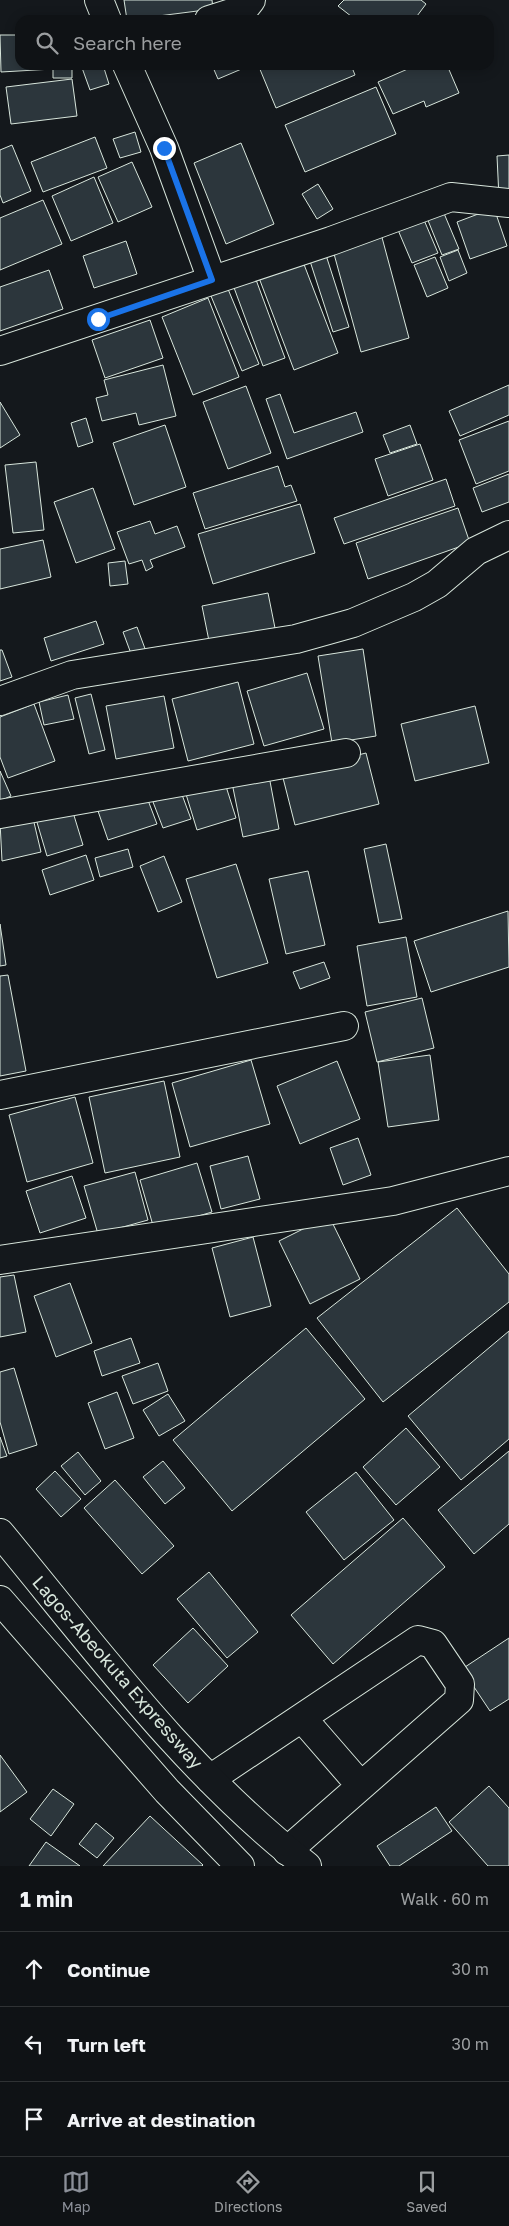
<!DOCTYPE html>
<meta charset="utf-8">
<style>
body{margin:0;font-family:"Golos Text",sans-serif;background:#1d2022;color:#f1f3f6}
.stop{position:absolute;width:15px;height:15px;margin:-11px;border:4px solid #1a73e8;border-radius:50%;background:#fff}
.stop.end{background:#1a73e8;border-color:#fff;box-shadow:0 1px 5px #0008}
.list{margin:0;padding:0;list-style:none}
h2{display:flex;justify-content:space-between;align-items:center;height:65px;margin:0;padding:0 20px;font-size:21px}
h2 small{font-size:16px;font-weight:400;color:#9b9ea0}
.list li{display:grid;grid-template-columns:32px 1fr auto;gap:15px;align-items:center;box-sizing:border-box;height:75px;padding:0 20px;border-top:1px solid #2f3234}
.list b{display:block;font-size:19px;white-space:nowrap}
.list em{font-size:16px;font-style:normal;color:#9b9ea0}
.icon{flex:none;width:28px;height:28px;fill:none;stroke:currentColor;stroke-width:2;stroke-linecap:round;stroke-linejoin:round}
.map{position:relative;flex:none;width:509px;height:1866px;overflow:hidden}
.search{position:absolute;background:#0f1215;box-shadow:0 2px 12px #0003;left:15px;right:15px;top:15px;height:55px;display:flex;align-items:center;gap:12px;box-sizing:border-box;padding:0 18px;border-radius:15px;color:#9b9ea0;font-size:19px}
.sheet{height:290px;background:#0f1215}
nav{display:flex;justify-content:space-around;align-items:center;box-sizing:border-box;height:70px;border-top:1px solid #2f3234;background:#0f1215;font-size:14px;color:#9b9ea0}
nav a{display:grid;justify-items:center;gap:2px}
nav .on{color:#8c9099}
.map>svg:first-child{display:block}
.building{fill:#2c363c;stroke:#d8e6dc}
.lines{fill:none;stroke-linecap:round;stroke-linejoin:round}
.minor-casing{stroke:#d8e6dc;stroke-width:30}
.highway-casing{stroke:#d8e6dc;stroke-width:30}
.minor{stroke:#14181c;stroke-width:28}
.highway{stroke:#14181c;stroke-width:28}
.route{stroke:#1a73e8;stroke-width:6}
.labels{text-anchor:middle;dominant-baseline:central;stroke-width:4;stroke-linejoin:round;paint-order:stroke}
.street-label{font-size:18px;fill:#d8e6dc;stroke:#14181c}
</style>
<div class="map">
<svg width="509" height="1866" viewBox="0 0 509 1866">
<rect width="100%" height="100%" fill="#14181c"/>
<path class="building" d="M 124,0 L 212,0 L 213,9 L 127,20 Z
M 344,0 L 421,0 L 426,4 L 414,20 L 356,20 L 338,6 Z
M 0,35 L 20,35 L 20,65 L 72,65 L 72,78 L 53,78 L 53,69 L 1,72 Z
M 81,65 L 103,65 L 109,84 L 90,90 Z
M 212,65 L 251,65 L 218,79 Z
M 263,65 L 351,65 L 355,75 L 276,108 L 259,67 Z
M 408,65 L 447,65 L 459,93 L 426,107 L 424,101 L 393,114 L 378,82 L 410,68 Z
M 72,79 L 77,116 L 11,124 L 6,87 Z
M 376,87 L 396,134 L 305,172 L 285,125 Z
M 135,132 L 141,152 L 120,158 L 113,139 Z
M 95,137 L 107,168 L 43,192 L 31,162 Z
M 241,143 L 274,224 L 226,244 L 194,163 Z
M 12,145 L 31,191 L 3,203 L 0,195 L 0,150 Z
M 509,155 L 509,197 L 499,198 L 497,156 Z
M 132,162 L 152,207 L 118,222 L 98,177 Z
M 94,177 L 113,223 L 71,241 L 52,196 Z
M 318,184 L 333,209 L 317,219 L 302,194 Z
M 43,200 L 62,244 L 0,270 L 0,218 Z
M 494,208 L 507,246 L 470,259 L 457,222 Z
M 443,211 L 459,249 L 442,255 L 427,218 Z
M 424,220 L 438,253 L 412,263 L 398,230 Z
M 380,230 L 409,338 L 361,352 L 331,243 Z
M 126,241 L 137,274 L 94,288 L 83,256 Z
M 458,250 L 467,273 L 449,281 L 440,257 Z
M 325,252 L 349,327 L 333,332 L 309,258 Z
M 300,254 L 338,353 L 294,370 L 256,270 Z
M 435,257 L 448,288 L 427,297 L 414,265 Z
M 49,270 L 63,309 L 0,331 L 0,287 Z
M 255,277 L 285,358 L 263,366 L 233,285 Z
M 228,289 L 259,364 L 242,371 L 211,296 Z
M 208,298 L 239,377 L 193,395 L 162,317 Z
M 150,320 L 163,358 L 105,378 L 92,340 Z
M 163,365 L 176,416 L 139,425 L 136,413 L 102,421 L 96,398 L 108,395 L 104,380 Z
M 509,385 L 509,415 L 460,436 L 449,411 Z
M 246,386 L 271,453 L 228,469 L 203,402 Z
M 280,394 L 294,433 L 356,412 L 363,432 L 287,459 L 266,399 Z
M 0,402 L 20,435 L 0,448 Z
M 86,418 L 93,442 L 78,447 L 71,423 Z
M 509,421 L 509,471 L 476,484 L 459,440 Z
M 165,425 L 186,487 L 134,505 L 113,443 Z
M 410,425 L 417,444 L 390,453 L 383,435 Z
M 420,444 L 433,480 L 388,496 L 375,459 Z
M 36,462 L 44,530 L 13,533 L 5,465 Z
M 278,466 L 285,487 L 291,485 L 297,501 L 205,529 L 193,493 Z
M 509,474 L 509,502 L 482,512 L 473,488 Z
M 446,479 L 455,506 L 344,544 L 334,518 Z
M 93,488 L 115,549 L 76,563 L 54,502 Z
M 300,504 L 315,553 L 213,584 L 198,534 Z
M 458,508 L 470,543 L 368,579 L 356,543 Z
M 150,521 L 155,534 L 177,526 L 185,547 L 150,560 L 153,567 L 146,571 L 142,560 L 129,564 L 117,532 Z
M 43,540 L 51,577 L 0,589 L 0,549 Z
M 125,561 L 128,584 L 110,586 L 108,563 Z
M 268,593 L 275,628 L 209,641 L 202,606 Z
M 96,621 L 104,644 L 51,661 L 44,638 Z
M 137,627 L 147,654 L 133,659 L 123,632 Z
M 363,649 L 376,736 L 332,743 L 318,656 Z
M 0,650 L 2,650 L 12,677 L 0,681 Z
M 307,673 L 324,729 L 264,746 L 247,691 Z
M 238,682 L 254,744 L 188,761 L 172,699 Z
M 91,694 L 105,750 L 89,754 L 75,698 Z
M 68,695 L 74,719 L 44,725 L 39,702 Z
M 164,696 L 174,748 L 116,759 L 106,706 Z
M 34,704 L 55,761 L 8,778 L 0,757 L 0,717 Z
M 475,706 L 489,763 L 415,781 L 401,724 Z
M 366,753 L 379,804 L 295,825 L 282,774 Z
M 0,771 L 11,796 L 0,801 Z
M 269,776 L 279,829 L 243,837 L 232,783 Z
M 224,780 L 236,818 L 197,830 L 185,791 Z
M 181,792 L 191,819 L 163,828 L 153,802 Z
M 146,795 L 157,824 L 108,840 L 98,811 Z
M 72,809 L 83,845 L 47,856 L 36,819 Z
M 32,814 L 41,852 L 2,861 L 0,822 Z
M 386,844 L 402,919 L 379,923 L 364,849 Z
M 128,849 L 133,867 L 100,877 L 95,858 Z
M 86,855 L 94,880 L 50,895 L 42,870 Z
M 164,856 L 182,902 L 158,912 L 140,866 Z
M 236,864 L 268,963 L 217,978 L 186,879 Z
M 308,871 L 325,945 L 286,954 L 269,879 Z
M 508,911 L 509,967 L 431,992 L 414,941 Z
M 0,924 L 6,965 L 0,966 Z
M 406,937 L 417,997 L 367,1006 L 357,946 Z
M 324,962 L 330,978 L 300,989 L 293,972 Z
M 8,975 L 26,1071 L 0,1076 L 0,976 Z
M 422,998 L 434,1048 L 377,1062 L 365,1012 Z
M 430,1055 L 439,1120 L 388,1127 L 378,1062 Z
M 251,1060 L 270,1124 L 190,1147 L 172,1083 Z
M 337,1061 L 360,1119 L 300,1144 L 277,1086 Z
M 164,1081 L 180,1157 L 105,1173 L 89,1097 Z
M 75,1097 L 93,1163 L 27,1182 L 9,1115 Z
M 358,1138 L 371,1175 L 343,1185 L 330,1148 Z
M 248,1156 L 260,1199 L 221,1209 L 210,1166 Z
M 197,1163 L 212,1212 L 154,1229 L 140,1180 Z
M 135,1172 L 148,1220 L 98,1234 L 84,1186 Z
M 72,1176 L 86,1218 L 40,1233 L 26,1191 Z
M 457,1208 L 509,1274 L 509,1302 L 383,1402 L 317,1318 Z
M 329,1216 L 360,1279 L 310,1304 L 279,1241 Z
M 253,1237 L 271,1306 L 230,1317 L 212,1248 Z
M 14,1275 L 26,1332 L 0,1337 L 0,1277 Z
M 70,1283 L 92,1343 L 56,1357 L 34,1296 Z
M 306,1328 L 365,1399 L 232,1511 L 173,1440 Z
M 509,1331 L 509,1439 L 461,1480 L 408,1416 Z
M 131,1338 L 140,1363 L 102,1376 L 94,1351 Z
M 158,1363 L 168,1391 L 133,1404 L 122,1376 Z
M 14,1368 L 37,1445 L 9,1454 L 0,1422 L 0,1372 Z
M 117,1392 L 134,1438 L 105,1449 L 88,1403 Z
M 168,1394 L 185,1421 L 159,1436 L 143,1410 Z
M 406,1428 L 440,1467 L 396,1505 L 363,1467 Z
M 0,1437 L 7,1456 L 0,1458 Z
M 509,1451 L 509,1524 L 474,1554 L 438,1510 Z
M 78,1452 L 101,1481 L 85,1495 L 61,1466 Z
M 163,1461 L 185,1488 L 165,1504 L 143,1477 Z
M 55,1471 L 81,1499 L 61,1517 L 36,1489 Z
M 356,1472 L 394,1520 L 344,1560 L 306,1512 Z
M 115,1480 L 174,1546 L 142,1574 L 84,1508 Z
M 403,1518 L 445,1567 L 333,1664 L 291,1615 Z
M 209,1572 L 258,1632 L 227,1658 L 177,1599 Z
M 193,1628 L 228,1666 L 188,1703 L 153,1665 Z
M 509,1638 L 509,1699 L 490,1711 L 462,1669 Z
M 0,1755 L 27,1792 L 0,1812 Z
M 489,1786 L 509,1808 L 509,1866 L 488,1866 L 449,1822 Z
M 53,1789 L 74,1804 L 51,1836 L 30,1819 Z
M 436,1807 L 452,1831 L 399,1866 L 390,1866 L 377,1846 Z
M 150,1816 L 203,1865 L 202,1866 L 103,1866 Z
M 96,1823 L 114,1838 L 97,1858 L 79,1844 Z
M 46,1842 L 80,1866 L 29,1866 Z"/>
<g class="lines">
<defs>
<path id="minor" d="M 99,0 L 107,20
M 209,20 L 244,9 L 251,0
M 127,65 L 164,148 L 212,280
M 0,351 L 331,241 L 451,197 L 509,203
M 0,701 L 72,675 L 296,639 L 353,623 L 414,597 L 437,584 L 476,551 L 509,535
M 0,814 L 346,753
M 0,1095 L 344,1026
M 0,1260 L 393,1201 L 509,1171
M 302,1718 L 361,1786
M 210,1779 L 418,1640 L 433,1644 L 460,1684 L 459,1700 L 287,1851"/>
<path id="highway" d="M 0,1533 C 96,1649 187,1773 307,1866
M 0,1600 L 167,1791 L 240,1866"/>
</defs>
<use href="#minor" class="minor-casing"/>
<use href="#highway" class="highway-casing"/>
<use href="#minor" class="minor"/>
<use href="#highway" class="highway"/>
</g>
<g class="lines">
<path class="route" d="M 98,319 L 212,280 L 164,148"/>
</g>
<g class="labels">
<g class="street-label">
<text transform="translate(118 1672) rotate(49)">Lagos-Abeokuta Expressway</text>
</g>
</g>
</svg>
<div class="stop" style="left:98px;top:319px"></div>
<div class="stop end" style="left:164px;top:148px"></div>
<div class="search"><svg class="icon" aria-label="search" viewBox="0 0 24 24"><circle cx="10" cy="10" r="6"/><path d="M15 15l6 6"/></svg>Search here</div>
</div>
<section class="sheet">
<h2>1 min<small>Walk · 60 m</small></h2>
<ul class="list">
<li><svg class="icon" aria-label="ahead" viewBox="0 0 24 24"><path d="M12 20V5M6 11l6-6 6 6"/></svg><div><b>Continue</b></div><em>30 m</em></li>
<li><svg class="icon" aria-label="left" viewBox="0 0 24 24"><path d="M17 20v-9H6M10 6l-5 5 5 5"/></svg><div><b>Turn left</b></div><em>30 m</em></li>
<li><svg class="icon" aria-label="arrive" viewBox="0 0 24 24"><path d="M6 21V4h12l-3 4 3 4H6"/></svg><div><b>Arrive at destination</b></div></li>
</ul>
</section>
<nav>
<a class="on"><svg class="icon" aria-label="map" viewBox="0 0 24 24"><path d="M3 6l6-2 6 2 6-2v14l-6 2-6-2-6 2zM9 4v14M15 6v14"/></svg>Map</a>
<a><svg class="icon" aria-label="directions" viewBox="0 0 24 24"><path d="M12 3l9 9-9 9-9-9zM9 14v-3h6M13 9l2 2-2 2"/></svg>Directions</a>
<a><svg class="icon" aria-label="saved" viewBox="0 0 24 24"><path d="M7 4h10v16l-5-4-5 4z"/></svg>Saved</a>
</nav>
